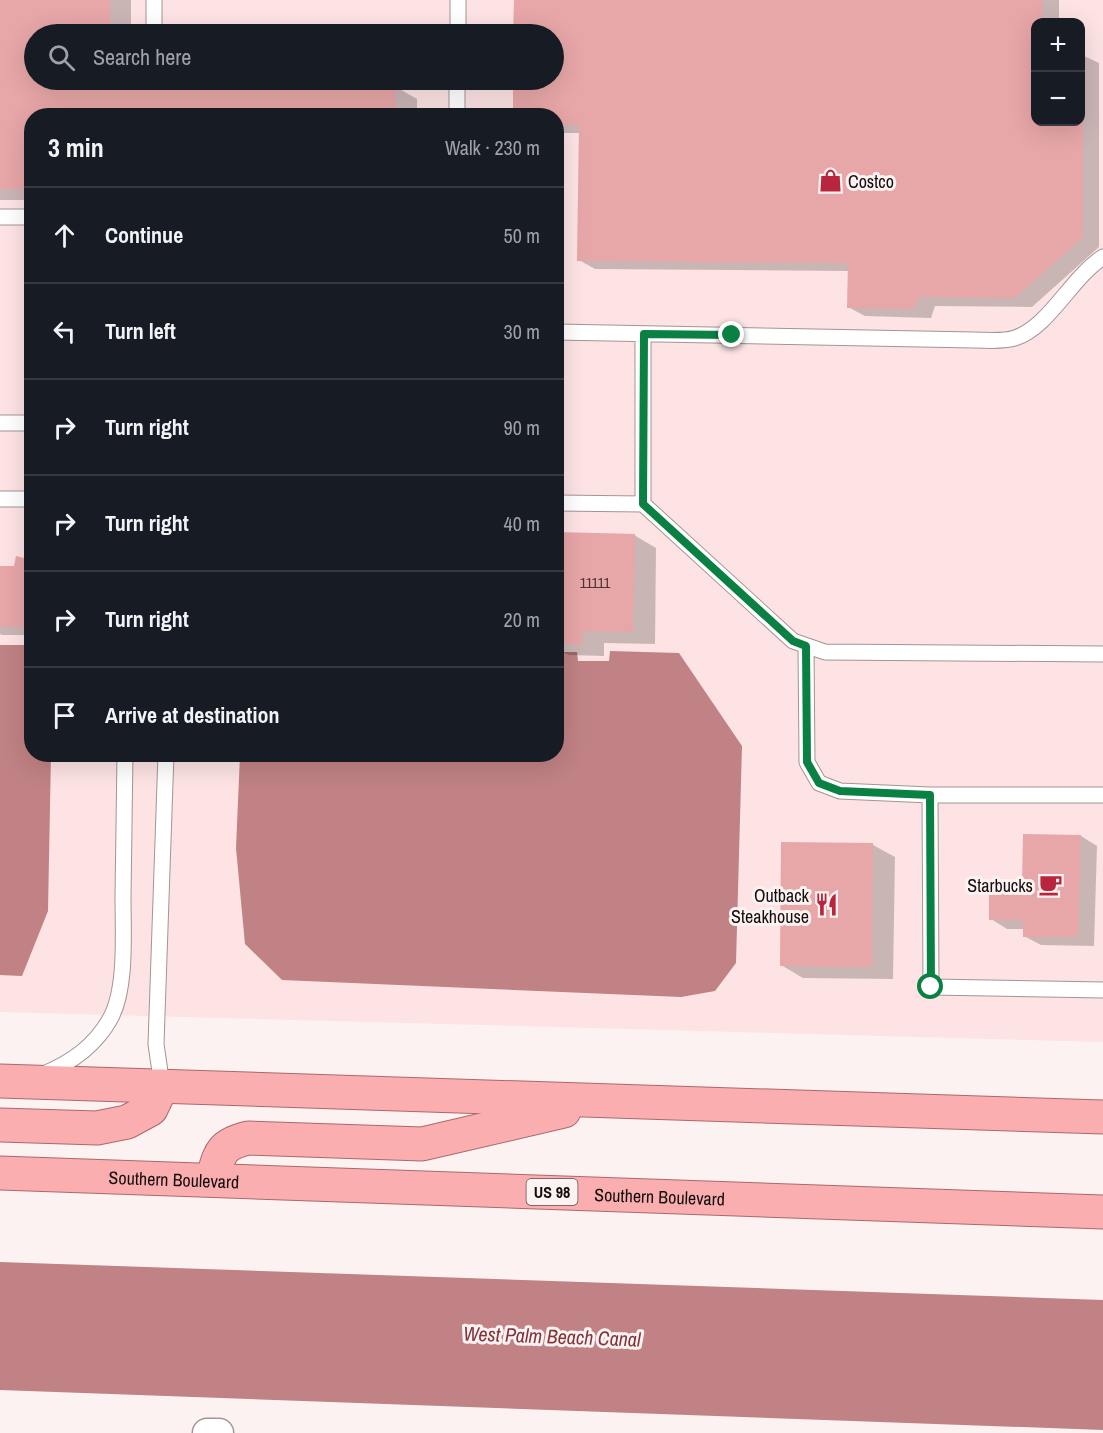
<!DOCTYPE html>
<meta charset="utf-8">
<style>
body{margin:0;font-family:"Archivo Narrow",sans-serif;background:#20242c;color:#f1f3f6}
.controls{position:absolute;right:18px;top:18px;display:grid;overflow:hidden;border-radius:12px;box-shadow:0 6px 24px #0002}
.controls button{width:54px;height:54px;display:grid;place-items:center;padding:0;border:0;border-bottom:2px solid #363941;background:#171b24;color:#f1f3f6;font:30px sans-serif}
.stop{position:absolute;width:18px;height:18px;margin:-14px;border:4px solid #0b8043;border-radius:50%;background:#fff}
.stop.end{background:#0b8043;border-color:#fff;box-shadow:0 2px 6px #0008}
.list{margin:0;padding:0;list-style:none}
h2{display:flex;justify-content:space-between;align-items:center;height:78px;margin:0;padding:0 24px;font-size:26px}
h2 small{font-size:20px;font-weight:400;color:#9ea1a6}
.list li{display:grid;grid-template-columns:39px 1fr auto;gap:18px;align-items:center;box-sizing:border-box;height:96px;padding:0 24px;border-top:2px solid #363941}
.list b{display:block;font-size:22px;white-space:nowrap}
.list em{font-size:20px;font-style:normal;color:#9ea1a6}
.icon{flex:none;width:33px;height:33px;fill:none;stroke:currentColor;stroke-width:2;stroke-linecap:round;stroke-linejoin:round}
.map{position:relative;flex:none;width:1103px;height:1433px;overflow:hidden}
.search{position:absolute;background:#171b24;box-shadow:0 6px 24px #0002;left:24px;top:24px;width:540px;height:66px;display:flex;align-items:center;gap:15px;box-sizing:border-box;padding:0 21px;border-radius:33px;color:#9ea1a6;font-size:22px}
.panel{position:absolute;background:#171b24;box-shadow:0 6px 24px #0002;left:24px;top:108px;width:540px;height:654px;border-radius:24px}
.map>svg:first-child{display:block}
.built{fill:#fde3e3;fill-rule:evenodd}
.water{fill:#c08284}
.shadow{fill:#0003}
.building{fill:#e7a6a7}
.lines{fill:none;stroke-linecap:round;stroke-linejoin:round}
.service-casing{stroke:#a49494;stroke-width:17}
.minor-casing{stroke:#a49494;stroke-width:31}
.trunk-casing{stroke:#aa686b;stroke-width:35}
.service{stroke:#fff;stroke-width:15}
.minor{stroke:#fff;stroke-width:28}
.trunk{stroke:#fbaeb0;stroke-width:33}
.route{stroke:#0b8043;stroke-width:8}
.labels{text-anchor:middle;dominant-baseline:central;stroke-width:6;stroke-linejoin:round;paint-order:stroke}
.number-label{font-size:15px;fill:#493434}
.shield{fill:#fdf2f2;stroke:#5a5252;stroke-width:1.5}
.shield-label{font-size:16px;font-weight:bold;fill:#140e0e}
.poi-label{font-size:18px;fill:#140e0e;stroke:#fdf2f2;text-anchor:end}
.street-label{font-size:18px;fill:#140e0e;stroke:#fdf2f2}
.water-label{font-size:20px;font-style:italic;fill:#81343a;stroke:#fdf2f2}
</style>
<div class="map">
<svg width="1103" height="1433" viewBox="0 0 1103 1433">
<rect width="100%" height="100%" fill="#fdf2f2"/>
<path class="built" d="M 0,0 L 1103,0 L 1103,1042 L 0,1012 ZM 1036,22 L 1080,22 L 1080,122 L 1036,122 ZM 34,34 L 554,34 L 554,80 L 34,80 ZM 32,116 L 556,116 L 556,754 L 32,754 Z"/>
<path class="water" d="M 0,645 L 31,645 L 32,754 L 51,755 L 48,911 L 22,976 L 0,975 Z
M 610,651 L 679,653 L 742,746 L 736,963 L 715,991 L 681,997 L 282,980 L 245,944 L 236,848 L 240,755 L 556,754 L 557,652 L 577,652 L 578,661 L 609,661 Z
M 0,1262 L 1103,1300 L 1103,1430 L 0,1390 Z"/>
<path class="shadow" d="M 0,0 L 131,0 L 131,34 L 34,34 L 34,80 L 131,80 L 131,85 L 396,87 L 417,99 L 417,116 L 32,116 L 32,200 L 0,200 Z
M 515,0 L 1059,0 L 1059,22 L 1036,22 L 1036,122 L 1080,122 L 1080,54 L 1099,63 L 1099,247 L 1032,307 L 935,306 L 931,318 L 865,316 L 848,307 L 849,271 L 595,269 L 579,260 L 580,133 L 556,133 L 556,116 L 514,116 L 515,80 L 554,80 L 554,34 L 515,34 Z
M 556,534 L 634,535 L 656,548 L 655,644 L 604,643 L 604,656 L 569,655 L 556,649 Z
M 32,562 L 32,635 L 2,635 L 0,634 L 0,567 L 15,567 Z
M 1081,836 L 1097,846 L 1094,946 L 1041,945 L 1024,936 L 1024,929 L 1007,929 L 991,919 Z
M 873,845 L 895,857 L 893,979 L 803,978 L 781,965 Z"/>
<path class="building" d="M 0,0 L 110,0 L 110,34 L 34,34 L 34,80 L 109,80 L 109,83 L 396,85 L 396,116 L 32,116 L 32,189 L 0,189 Z
M 514,0 L 1043,0 L 1042,22 L 1036,22 L 1036,122 L 1083,122 L 1083,237 L 1015,298 L 918,297 L 914,309 L 847,308 L 848,263 L 577,261 L 579,125 L 556,125 L 556,116 L 513,116 L 513,80 L 554,80 L 554,34 L 513,34 Z
M 556,532 L 635,534 L 633,632 L 583,631 L 582,644 L 556,644 Z
M 16,556 L 32,560 L 32,627 L 0,627 L 0,566 L 14,566 Z
M 1023,834 L 1081,835 L 1078,937 L 1023,937 L 1023,920 L 989,920 L 989,885 L 1022,886 Z
M 781,842 L 873,843 L 872,967 L 780,966 Z"/>
<g class="lines">
<defs>
<path id="service" d="M 154,34 L 154,0
M 458,34 L 458,0
M 457,116 L 457,80
M 0,217 L 32,217
M 556,332 L 974,340 C 987,340 1003,342 1015,338 C 1049,327 1071,278 1103,257
M 0,423 L 32,423
M 0,499 L 32,499
M 556,503 L 643,504 L 793,641 L 825,652 L 1103,654
M 643,504 L 643,334
M 806,646 L 807,762 L 819,783 L 840,791 L 930,795 L 1103,795
M 930,795 L 931,987 L 1103,990
M 44,1074 C 72,1062 95,1046 110,1019 C 127,990 123,931 123,897 C 124,850 124,802 125,754
M 162,1086 L 156,1044 L 166,754"/>
<path id="minor" d="M 207,1433 L 219,1433"/>
<g id="trunk">
<path d="M 0,1081 L 1103,1117"/>
<path d="M 0,1125 L 97,1128 L 127,1122 L 151,1109 L 162,1086"/>
<path id="s1" d="M 0,1173 L 1103,1212"/>
<path d="M 212,1180 C 220,1154 219,1145 248,1138 L 422,1144 L 564,1111"/>
</g>
</defs>
<use href="#service" class="service-casing"/>
<use href="#minor" class="minor-casing"/>
<use href="#trunk" class="trunk-casing"/>
<use href="#service" class="service"/>
<use href="#minor" class="minor"/>
<use href="#trunk" class="trunk"/>
</g>
<g class="lines">
<path class="route" d="M 732,335 L 644,334 L 643,504 L 793,641 L 806,646 L 807,762 L 819,783 L 840,791 L 930,795 L 931,987"/>
</g>
<defs>
<symbol id="shop-bare" viewBox="-9 -9 18 18"><path d="M-5-2.5h2.3a2.7 3.5 0 0 1 5.4 0H5L5.5 6h-11ZM-1.5-2.5h3a1.5 2.3 0 0 0-3 0Z" fill="#b7253e" stroke="#fdf2f2" stroke-width="2.5" paint-order="stroke"/></symbol>
<symbol id="cafe-bare" viewBox="-9 -9 18 18"><path d="M-5.5-4.5H6V0H3Q3 3.5 0 3.5H-2.5Q-5.5 3.5-5.5 0ZM3-3.2v2h1.7v-2ZM-6 4.5H4V6H-6Z" fill="#b7253e" stroke="#fdf2f2" stroke-width="2.5" paint-order="stroke"/></symbol>
<symbol id="restaurant-bare" viewBox="-9 -9 18 18"><path d="M-5-6h1v4h1v-4h1v4h1v-4h1v5L-1.5 .5V6h-2V.5L-5-1ZM5-6V6H3V1.5H1.5Q1.5-4 5-6Z" fill="#b7253e" stroke="#fdf2f2" stroke-width="2.5" paint-order="stroke"/></symbol>
</defs>
<g fill-rule="evenodd">
<use href="#shop-bare" x="814" y="164" width="33" height="33"/>
<use href="#cafe-bare" x="1034" y="868" width="33" height="33"/>
<use href="#restaurant-bare" x="810" y="888" width="33" height="33"/>
</g>
<g class="labels">
<g class="number-label">
<text x="595" y="582">11111</text>
</g>
<rect class="shield" x="526.5" y="1179" width="51" height="26" rx="4.5"/>
<g class="shield-label">
<text x="552" y="1192">US 98</text>
</g>
<g class="poi-label">
<text x="848" y="181" text-anchor="start">Costco</text>
<text x="1033" y="885">Starbucks</text>
<text x="809" y="895">Outback<tspan x="809" dy="21">Steakhouse</tspan></text>
</g>
<g class="street-label">
<text stroke="none"><textPath href="#s1" startOffset="174">Southern Boulevard</textPath></text>
<text stroke="none"><textPath href="#s1" startOffset="660">Southern Boulevard</textPath></text>
</g>
<g class="water-label">
<text transform="translate(552 1336) rotate(2)">West Palm Beach Canal</text>
</g>
</g>
</svg>
<div class="controls">
<button>+</button>
<button>−</button>
</div>
<div class="stop" style="left:931px;top:987px"></div>
<div class="stop end" style="left:732px;top:335px"></div>
<div class="search"><svg class="icon" aria-label="search" viewBox="0 0 24 24"><circle cx="10" cy="10" r="6"/><path d="M15 15l6 6"/></svg>Search here</div>
<section class="panel">
<h2>3 min<small>Walk · 230 m</small></h2>
<ul class="list">
<li><svg class="icon" aria-label="ahead" viewBox="0 0 24 24"><path d="M12 20V5M6 11l6-6 6 6"/></svg><div><b>Continue</b></div><em>50 m</em></li>
<li><svg class="icon" aria-label="left" viewBox="0 0 24 24"><path d="M17 20v-9H6M10 6l-5 5 5 5"/></svg><div><b>Turn left</b></div><em>30 m</em></li>
<li><svg class="icon" aria-label="right" viewBox="0 0 24 24"><path d="M7 20v-9h11M14 6l5 5-5 5"/></svg><div><b>Turn right</b></div><em>90 m</em></li>
<li><svg class="icon" aria-label="right" viewBox="0 0 24 24"><path d="M7 20v-9h11M14 6l5 5-5 5"/></svg><div><b>Turn right</b></div><em>40 m</em></li>
<li><svg class="icon" aria-label="right" viewBox="0 0 24 24"><path d="M7 20v-9h11M14 6l5 5-5 5"/></svg><div><b>Turn right</b></div><em>20 m</em></li>
<li><svg class="icon" aria-label="arrive" viewBox="0 0 24 24"><path d="M6 21V4h12l-3 4 3 4H6"/></svg><div><b>Arrive at destination</b></div></li>
</ul>
</section>
</div>
